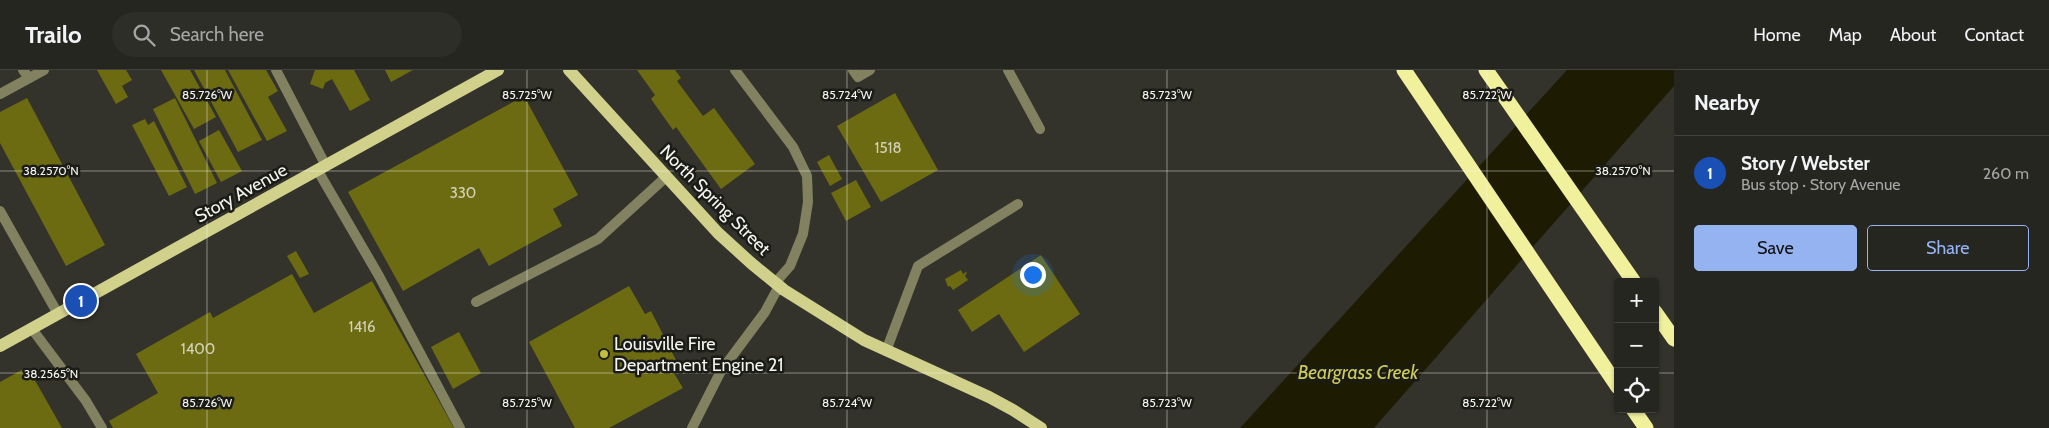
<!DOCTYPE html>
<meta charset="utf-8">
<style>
body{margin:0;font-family:Cabin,sans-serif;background:#2e2e29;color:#f1f3f6}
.controls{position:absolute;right:15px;bottom:15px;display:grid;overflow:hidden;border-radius:5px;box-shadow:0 1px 4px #0004}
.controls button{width:45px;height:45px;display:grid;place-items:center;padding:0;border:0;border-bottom:1px solid #42433e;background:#262620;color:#f1f3f6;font:25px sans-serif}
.you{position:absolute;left:1032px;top:204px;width:18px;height:18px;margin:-12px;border:4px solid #fff;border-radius:50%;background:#1a73e8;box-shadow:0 0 0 8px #1a73e833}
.badge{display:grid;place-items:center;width:32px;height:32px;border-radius:50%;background:#95b2f1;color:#fff;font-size:16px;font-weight:700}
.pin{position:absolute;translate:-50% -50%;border:2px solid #fff;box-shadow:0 1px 5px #0006}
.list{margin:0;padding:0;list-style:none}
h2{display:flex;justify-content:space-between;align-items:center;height:65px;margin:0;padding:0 20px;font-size:21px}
h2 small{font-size:16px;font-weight:400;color:#a4a5a5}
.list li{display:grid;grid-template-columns:32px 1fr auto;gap:15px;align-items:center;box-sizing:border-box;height:75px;padding:0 20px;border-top:1px solid #42433e}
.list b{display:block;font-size:19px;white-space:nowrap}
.list p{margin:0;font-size:16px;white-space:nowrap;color:#a4a5a5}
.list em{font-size:16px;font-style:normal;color:#a4a5a5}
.actions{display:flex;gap:10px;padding:15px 20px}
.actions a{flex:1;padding:11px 0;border:1px solid #95b2f1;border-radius:5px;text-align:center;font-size:18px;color:#95b2f1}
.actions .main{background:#95b2f1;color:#111}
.icon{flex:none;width:28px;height:28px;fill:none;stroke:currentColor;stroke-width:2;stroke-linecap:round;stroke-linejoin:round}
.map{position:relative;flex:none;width:1674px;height:358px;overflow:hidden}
header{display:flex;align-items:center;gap:30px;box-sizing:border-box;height:70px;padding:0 25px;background:#262620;border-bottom:1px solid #42433e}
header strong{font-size:24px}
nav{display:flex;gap:28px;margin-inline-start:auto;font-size:18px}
.search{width:350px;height:45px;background:#2e2e29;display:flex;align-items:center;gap:12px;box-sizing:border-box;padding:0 18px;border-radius:28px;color:#a4a5a5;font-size:19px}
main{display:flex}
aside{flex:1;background:#262620}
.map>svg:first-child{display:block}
.water{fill:#1d1c03}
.building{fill:#6d6b11}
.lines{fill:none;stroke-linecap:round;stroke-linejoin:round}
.service{stroke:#828261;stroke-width:10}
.minor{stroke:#828261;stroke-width:10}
.primary{stroke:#d1d18c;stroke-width:12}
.motorway{stroke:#f1f09d;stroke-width:15}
.ticks{fill:none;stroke:#f5f5ef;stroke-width:1;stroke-opacity:0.45}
.poi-dot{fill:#c1be40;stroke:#1b1b17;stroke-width:2}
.labels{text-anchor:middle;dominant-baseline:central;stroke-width:5;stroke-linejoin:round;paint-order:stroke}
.number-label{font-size:15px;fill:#d3d2b8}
.street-label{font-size:18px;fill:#f5f5ef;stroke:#1b1b17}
.poi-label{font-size:18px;fill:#f5f5ef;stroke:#1b1b17;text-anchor:start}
.water-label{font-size:19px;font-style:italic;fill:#cecc5b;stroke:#1b1b17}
.ticks-label{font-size:12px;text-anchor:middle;fill:#f5f5ef;stroke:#1b1b17;stroke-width:5;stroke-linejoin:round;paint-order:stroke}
</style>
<header>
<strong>Trailo</strong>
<div class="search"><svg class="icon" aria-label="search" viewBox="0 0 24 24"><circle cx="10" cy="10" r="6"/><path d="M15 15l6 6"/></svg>Search here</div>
<nav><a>Home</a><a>Map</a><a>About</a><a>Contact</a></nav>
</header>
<main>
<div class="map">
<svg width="1674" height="358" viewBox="0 0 1674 358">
<rect width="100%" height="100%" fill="#33332b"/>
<path class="water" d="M 1567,0 L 1674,0 L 1674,16 L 1374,358 L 1240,358 Z"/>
<path class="building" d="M 97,0 L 126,0 L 132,10 L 122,16 L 128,27 L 116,34 Z
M 161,0 L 190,0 L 216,47 L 194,59 Z
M 194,0 L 225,0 L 262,70 L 238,82 Z
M 228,0 L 266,0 L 278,21 L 268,27 L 287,61 L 267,71 Z
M 315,0 L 354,0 L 370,30 L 350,41 L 332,9 L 325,13 L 323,19 L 310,14 Z
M 385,0 L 413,0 L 391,12 Z
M 637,0 L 675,0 L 681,8 L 677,11 L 703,46 L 714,38 L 755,94 L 721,119 L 676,57 L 673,60 L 651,29 L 655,25 Z
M 895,23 L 938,100 L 881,132 L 837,56 Z
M 524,26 L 578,125 L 553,139 L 562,156 L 489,196 L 479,178 L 403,221 L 348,122 Z
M 27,28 L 105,175 L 66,196 L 0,73 L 0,42 Z
M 175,28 L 217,113 L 195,124 L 153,39 Z
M 145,49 L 148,55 L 154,51 L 187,117 L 169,126 L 132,55 Z
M 219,60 L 242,101 L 221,112 L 199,71 Z
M 829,85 L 842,109 L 830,116 L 817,92 Z
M 856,110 L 871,137 L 846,151 L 831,123 Z
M 296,181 L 309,204 L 300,208 L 287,186 Z
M 1041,185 L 1080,244 L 1024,282 L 999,244 L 972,262 L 958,240 Z
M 961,200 L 963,204 L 966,202 L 967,203 L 965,206 L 968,210 L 953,220 L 950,216 L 948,217 L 945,209 Z
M 292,204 L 314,243 L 372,211 L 454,358 L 113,358 L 109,351 L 158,323 L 136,284 L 210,242 L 213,248 Z
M 629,216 L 645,244 L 651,241 L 679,296 L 672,300 L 683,318 L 609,358 L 575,358 L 529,272 Z
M 459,262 L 481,303 L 453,319 L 431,277 Z
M 27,297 L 28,298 L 62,358 L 0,358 L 0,312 Z"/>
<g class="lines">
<path class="service" d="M 23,0 L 29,8
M 276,0 L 326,96
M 735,0 L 793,77 L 807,106 L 808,132 L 803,164 L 790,196 L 775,213
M 853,0 L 858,7 L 870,0
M 1008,0 L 1040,59
M 318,101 L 379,206 L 460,358
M 476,232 L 598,169 L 666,107
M 32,259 L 86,331 L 102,358
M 886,281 L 918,196 L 1018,134
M 692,358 L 721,301 L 765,242 L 779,216"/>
<path class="minor" d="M 0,24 L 44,0
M 0,141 L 58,244"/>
<path class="primary" d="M 569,0 L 718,163 L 751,193 L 784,220 L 864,270 L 989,327 L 1013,340 L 1041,358
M 0,276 L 498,0"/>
<path class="motorway" d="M 1404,0 L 1618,317
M 1486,0 L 1634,212
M 1655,242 L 1674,269
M 1633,339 L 1646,358"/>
</g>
<path class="ticks" d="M 207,0 L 207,358M 527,0 L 527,358M 847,0 L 847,358M 1167,0 L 1167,358M 1487,0 L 1487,358M 0,101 L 1674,101M 0,303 L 1618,303M 1655,303 L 1674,303"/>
<circle class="poi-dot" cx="604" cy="284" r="5"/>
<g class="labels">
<g class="number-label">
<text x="888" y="78">1518</text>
<text x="463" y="123">330</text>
<text x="362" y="257">1416</text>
<text x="198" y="279">1400</text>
</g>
<g class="street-label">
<text transform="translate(241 123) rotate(-29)">Story Avenue</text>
<text transform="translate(715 130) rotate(45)">North Spring Street</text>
</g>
<g class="poi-label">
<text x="614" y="274">Louisville Fire<tspan x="614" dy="21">Department Engine 21</tspan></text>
</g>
<g class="water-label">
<text x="1358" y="302">Beargrass Creek</text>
</g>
</g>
<g class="ticks-label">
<text x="207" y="29">85.726°W</text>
<text x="527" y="29">85.725°W</text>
<text x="847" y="29">85.724°W</text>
<text x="1167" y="29">85.723°W</text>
<text x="1487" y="29">85.722°W</text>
<text x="51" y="105">38.2570°N</text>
<text x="1623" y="105">38.2570°N</text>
<text x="51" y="308">38.2565°N</text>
<text x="207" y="337">85.726°W</text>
<text x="527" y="337">85.725°W</text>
<text x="847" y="337">85.724°W</text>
<text x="1167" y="337">85.723°W</text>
<text x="1487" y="337">85.722°W</text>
</g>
</svg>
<div class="controls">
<button>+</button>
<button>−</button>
<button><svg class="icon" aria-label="locate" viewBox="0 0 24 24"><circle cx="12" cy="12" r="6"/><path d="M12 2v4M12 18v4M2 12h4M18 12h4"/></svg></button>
</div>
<div class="you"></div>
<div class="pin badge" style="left:81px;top:231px;background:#1a4fb4">1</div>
</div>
<aside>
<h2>Nearby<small></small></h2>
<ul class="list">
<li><span class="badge" style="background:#1a4fb4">1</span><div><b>Story / Webster</b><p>Bus stop · Story Avenue</p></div><em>260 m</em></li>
</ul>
<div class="actions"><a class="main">Save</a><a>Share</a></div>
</aside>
</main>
